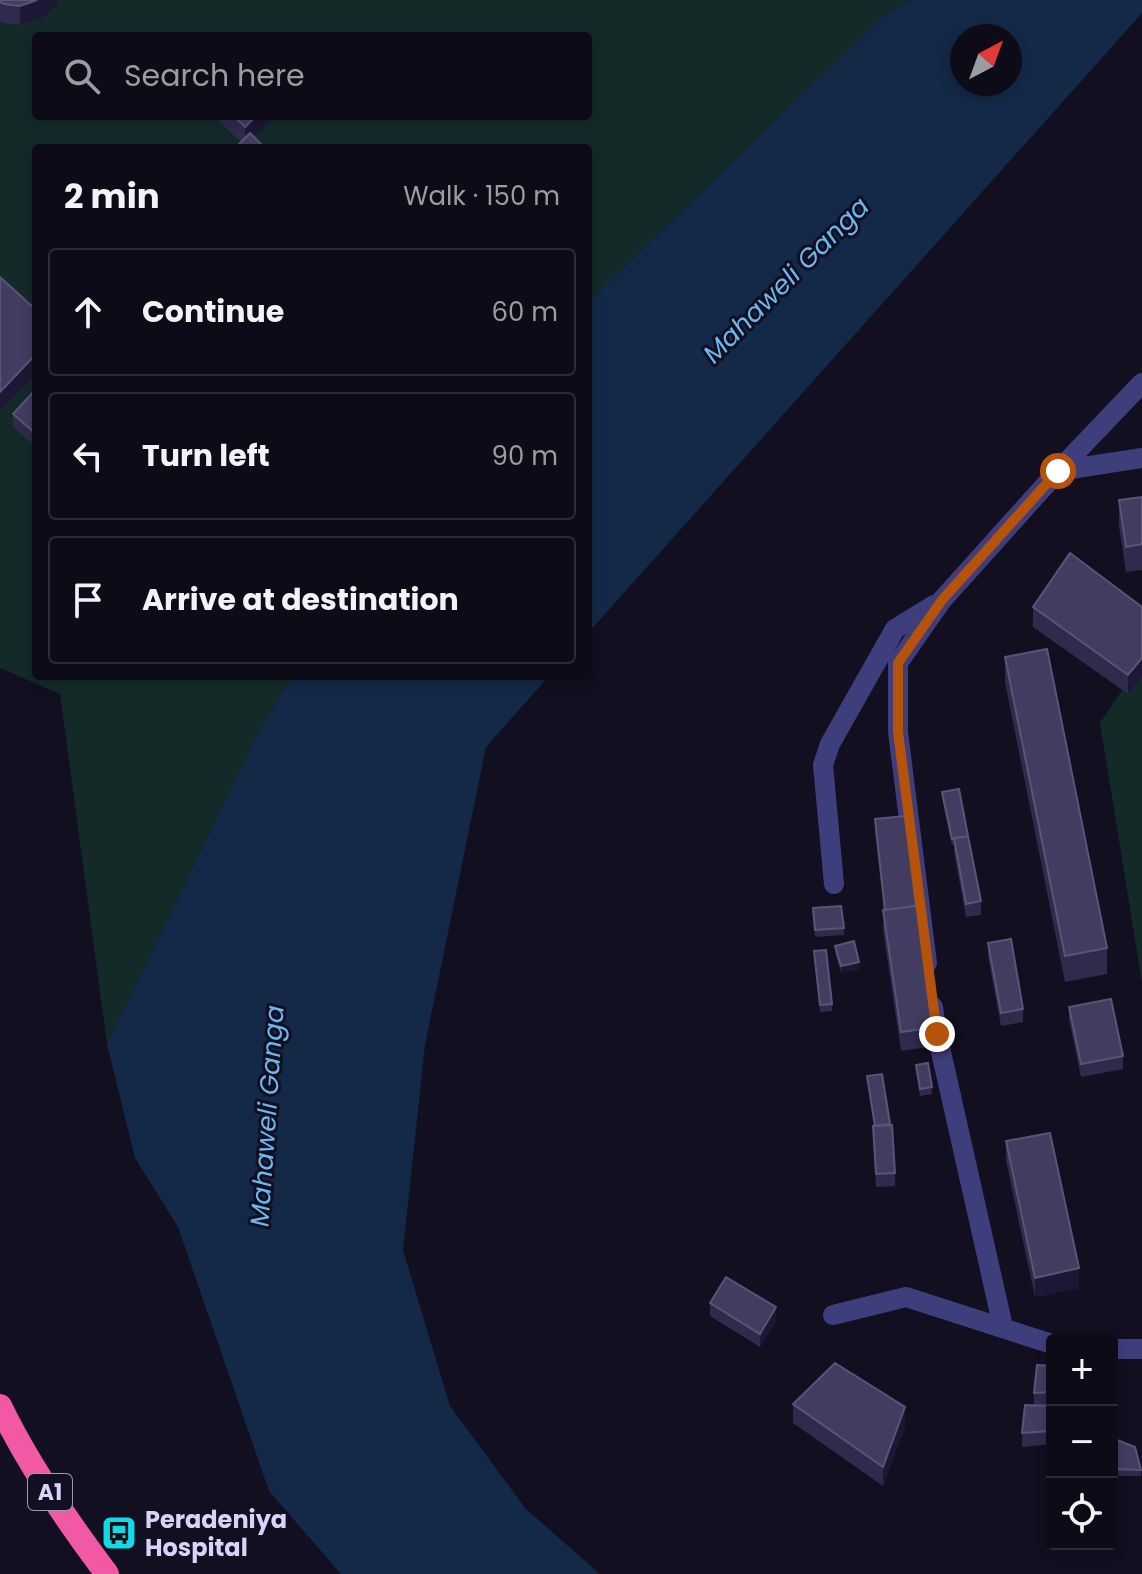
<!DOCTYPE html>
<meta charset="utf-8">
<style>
body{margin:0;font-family:Poppins,sans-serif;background:#1c1926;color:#f1f3f6}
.controls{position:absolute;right:24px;bottom:24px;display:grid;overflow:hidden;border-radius:8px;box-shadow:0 4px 12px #0003}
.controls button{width:72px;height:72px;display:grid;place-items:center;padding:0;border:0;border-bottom:2px solid #2e2b38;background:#0e0b19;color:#f1f3f6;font:40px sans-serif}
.compass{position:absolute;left:950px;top:24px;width:72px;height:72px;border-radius:50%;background:#0e0b19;box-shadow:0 4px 12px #0003;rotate:41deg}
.stop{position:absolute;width:24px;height:24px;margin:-18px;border:6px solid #b45309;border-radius:50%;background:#fff}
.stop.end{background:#b45309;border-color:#fff;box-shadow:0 2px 8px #0008}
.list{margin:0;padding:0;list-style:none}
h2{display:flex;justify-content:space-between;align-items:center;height:104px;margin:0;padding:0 32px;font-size:34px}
h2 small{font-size:26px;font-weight:400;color:#9b9ba2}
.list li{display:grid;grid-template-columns:52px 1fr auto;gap:24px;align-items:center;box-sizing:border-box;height:128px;margin:0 16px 16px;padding:0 16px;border:2px solid #2e2b38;border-radius:8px}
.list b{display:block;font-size:30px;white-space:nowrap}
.list em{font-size:26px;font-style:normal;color:#9b9ba2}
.icon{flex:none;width:44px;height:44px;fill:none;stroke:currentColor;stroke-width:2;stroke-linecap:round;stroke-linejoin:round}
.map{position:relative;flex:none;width:1142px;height:1574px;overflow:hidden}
.search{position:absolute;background:#0e0b19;box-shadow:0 4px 12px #0003;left:32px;top:32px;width:560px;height:88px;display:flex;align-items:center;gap:20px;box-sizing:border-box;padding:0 28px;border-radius:8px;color:#9b9ba2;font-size:30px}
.panel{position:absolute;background:#0e0b19;box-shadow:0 4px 12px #0003;left:32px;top:144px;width:560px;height:536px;border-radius:8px}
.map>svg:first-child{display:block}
.green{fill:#132a29;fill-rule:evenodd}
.water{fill:#142947;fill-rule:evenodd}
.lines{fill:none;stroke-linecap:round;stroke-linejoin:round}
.minor{stroke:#3f3e7c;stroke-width:20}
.highway{stroke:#f159a5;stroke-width:24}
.wall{fill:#302a4d}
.shaded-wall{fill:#1c1734}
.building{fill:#423c60;stroke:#595478;stroke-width:2}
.route{stroke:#b45309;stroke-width:10}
.labels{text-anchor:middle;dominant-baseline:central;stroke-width:6;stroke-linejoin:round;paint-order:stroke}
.shield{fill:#120f21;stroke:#9c98ba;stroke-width:2}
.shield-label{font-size:22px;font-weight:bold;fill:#d7d3fb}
.poi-label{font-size:24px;font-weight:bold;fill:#d7d3fb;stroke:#120f21;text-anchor:start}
.water-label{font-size:26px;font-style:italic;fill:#6ab7f2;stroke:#120f21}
</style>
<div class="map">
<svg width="1142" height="1574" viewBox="0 0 1142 1574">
<rect width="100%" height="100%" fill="#120f21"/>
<path class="green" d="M 0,0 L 910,0 L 879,20 L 588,302 L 588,148 L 36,148 L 36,676 L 293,676 L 261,728 L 107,1044 L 60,694 L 0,668 ZM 36,36 L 588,36 L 588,116 L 36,116 Z
M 1142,660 L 1142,983 L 1100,723 Z"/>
<path class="water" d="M 910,0 L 1142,0 L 1142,13 L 588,633 L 588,302 L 879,20 ZM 962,36 L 1010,36 L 1010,84 L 962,84 Z
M 293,676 L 549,676 L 486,747 L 425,1045 L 403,1250 L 450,1406 L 525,1508 L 600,1574 L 341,1574 L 269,1491 L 178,1227 L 135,1158 L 107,1044 L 261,727 Z"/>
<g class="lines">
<path class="minor" d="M 1058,471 L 1142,458
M 834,884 L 823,765 L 830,744 L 895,629 L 934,605
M 927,963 L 898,732 L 898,663 L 942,600 L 1058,471 L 1142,383
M 933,1007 L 937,1034 L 1003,1327
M 833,1315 L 906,1297 L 1052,1344
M 1112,1349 L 1142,1349"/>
<path class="highway" d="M 0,1406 C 29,1466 67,1521 107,1574"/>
</g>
<path class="wall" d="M 0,0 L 56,6 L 44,17 L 20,25 L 4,23 L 0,21 Z
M 220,116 L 275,116 L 254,137 L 241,142 L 220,122 Z
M 36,389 L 36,447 L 13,427 L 13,414 Z
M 1142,497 L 1142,570 L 1126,572 L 1119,526 L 1119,501 Z
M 1033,607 L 1140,680 L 1128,694 L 1033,627 Z
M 1005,657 L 1107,948 L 1107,974 L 1065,982 L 1005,682 Z
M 942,792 L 981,901 L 981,915 L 966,917 L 954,852 L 954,845 L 952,845 L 942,798 Z
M 875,819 L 916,906 L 937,1014 L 936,1046 L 901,1051 L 883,930 L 884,910 L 875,832 Z
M 813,915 L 844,928 L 844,935 L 815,937 Z
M 988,943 L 1023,1009 L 1023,1022 L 1001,1026 L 988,956 Z
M 835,946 L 859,969 L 841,973 L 835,952 Z
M 814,951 L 832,1004 L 832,1011 L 820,1012 Z
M 1069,1007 L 1123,1056 L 1123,1069 L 1081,1077 L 1069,1020 Z
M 916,1065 L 932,1087 L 932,1094 L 920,1096 Z
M 882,1074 L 890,1125 L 895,1173 L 895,1186 L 876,1187 L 873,1139 L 873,1126 L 874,1126 L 867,1076 Z
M 1006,1141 L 1079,1288 L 1035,1297 L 1006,1161 Z
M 710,1303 L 776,1321 L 760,1347 L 710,1316 Z
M 1052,1366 L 1052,1405 L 1045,1406 L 1052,1406 L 1052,1444 L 1022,1447 L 1022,1433 L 1034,1405 L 1034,1393 Z
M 793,1404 L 905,1426 L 883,1486 L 793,1423 Z
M 1112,1438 L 1141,1470 L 1141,1476 L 1112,1476 Z"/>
<path class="shaded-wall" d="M 37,0 L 58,0 L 56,6 L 44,17 L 20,25 L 20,6 Z
M 256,116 L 275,116 L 245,146 L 245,127 Z
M 36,354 L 36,373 L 0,411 L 0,392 Z
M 1142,658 L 1142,677 L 1128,694 L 1128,675 Z
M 859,962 L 859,969 L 841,973 L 841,966 Z
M 1079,1268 L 1079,1288 L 1035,1297 L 1035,1278 Z
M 776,1307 L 776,1321 L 760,1347 L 760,1334 Z
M 905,1407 L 905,1426 L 883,1486 L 883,1467 Z"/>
<path class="building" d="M 0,0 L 37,0 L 20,6 L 4,4 L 0,2 Z
M 234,116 L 256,116 L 245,127 Z
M 250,133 L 265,148 L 235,148 Z
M 0,277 L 36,310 L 36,354 L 0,392 Z
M 36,389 L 36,434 L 13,414 Z
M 1142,497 L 1142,544 L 1126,547 L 1119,500 Z
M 1070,553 L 1142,607 L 1142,658 L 1128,675 L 1033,607 Z
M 1047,649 L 1107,948 L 1065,956 L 1005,657 Z
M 959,789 L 968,836 L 952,839 L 942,792 Z
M 905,816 L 916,906 L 885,910 L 875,819 Z
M 968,836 L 981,901 L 966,904 L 954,838 Z
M 919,905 L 937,1014 L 936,1027 L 901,1032 L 883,910 Z
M 841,906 L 844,928 L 815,930 L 813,908 Z
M 1011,939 L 1023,1009 L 1001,1013 L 988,943 Z
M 854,941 L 859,962 L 841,966 L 835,946 Z
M 826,950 L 832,1004 L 820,1005 L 814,951 Z
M 1111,999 L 1123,1056 L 1081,1064 L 1069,1007 Z
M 928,1063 L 932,1087 L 920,1089 L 916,1065 Z
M 882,1074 L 890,1124 L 875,1126 L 867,1076 Z
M 892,1125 L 895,1173 L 876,1174 L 873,1126 Z
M 1050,1133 L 1079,1268 L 1035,1278 L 1006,1141 Z
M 726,1277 L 776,1307 L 760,1334 L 710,1303 Z
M 835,1363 L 905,1407 L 883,1467 L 793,1404 Z
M 1037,1365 L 1052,1366 L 1052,1392 L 1034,1393 Z
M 1025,1405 L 1052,1406 L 1052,1431 L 1022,1433 Z
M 1112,1438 L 1135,1447 L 1141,1470 L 1112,1469 Z"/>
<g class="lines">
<path class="route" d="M 937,1034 L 898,732 L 898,663 L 942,600 L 1058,471"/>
</g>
<defs>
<symbol id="bus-square" viewBox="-11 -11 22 22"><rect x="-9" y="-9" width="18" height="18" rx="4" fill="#14d7e7" stroke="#120f21"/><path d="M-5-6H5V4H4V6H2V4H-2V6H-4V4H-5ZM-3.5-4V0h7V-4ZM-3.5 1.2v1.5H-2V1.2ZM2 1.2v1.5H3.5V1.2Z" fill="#111"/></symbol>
</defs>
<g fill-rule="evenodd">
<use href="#bus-square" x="99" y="1513" width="40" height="40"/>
</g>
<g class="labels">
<rect class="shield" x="28" y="1474" width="44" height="36" rx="6"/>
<g class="shield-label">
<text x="50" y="1492">A1</text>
</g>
<g class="poi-label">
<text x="145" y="1519">Peradeniya<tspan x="145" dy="28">Hospital</tspan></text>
</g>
<g class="water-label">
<text transform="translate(786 280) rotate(-45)">Mahaweli Ganga</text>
<text transform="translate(267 1116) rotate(-86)">Mahaweli Ganga</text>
</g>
</g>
</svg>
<div class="controls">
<button>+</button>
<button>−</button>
<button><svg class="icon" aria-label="locate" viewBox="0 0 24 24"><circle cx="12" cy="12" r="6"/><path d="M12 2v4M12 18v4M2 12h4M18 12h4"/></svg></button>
</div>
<svg class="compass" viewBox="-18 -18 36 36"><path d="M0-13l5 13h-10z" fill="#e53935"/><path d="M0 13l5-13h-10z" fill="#9b9ba2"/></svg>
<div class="stop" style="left:1058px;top:471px"></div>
<div class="stop end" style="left:937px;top:1034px"></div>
<div class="search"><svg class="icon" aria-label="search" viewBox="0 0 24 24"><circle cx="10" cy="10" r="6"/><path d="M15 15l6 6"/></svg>Search here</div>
<section class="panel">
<h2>2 min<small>Walk · 150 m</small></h2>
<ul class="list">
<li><svg class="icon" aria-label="ahead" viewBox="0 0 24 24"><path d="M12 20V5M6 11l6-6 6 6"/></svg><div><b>Continue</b></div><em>60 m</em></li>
<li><svg class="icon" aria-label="left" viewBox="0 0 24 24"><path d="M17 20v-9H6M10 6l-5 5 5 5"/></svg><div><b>Turn left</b></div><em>90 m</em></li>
<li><svg class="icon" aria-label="arrive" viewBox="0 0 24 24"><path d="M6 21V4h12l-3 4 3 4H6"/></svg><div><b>Arrive at destination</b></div></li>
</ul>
</section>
</div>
